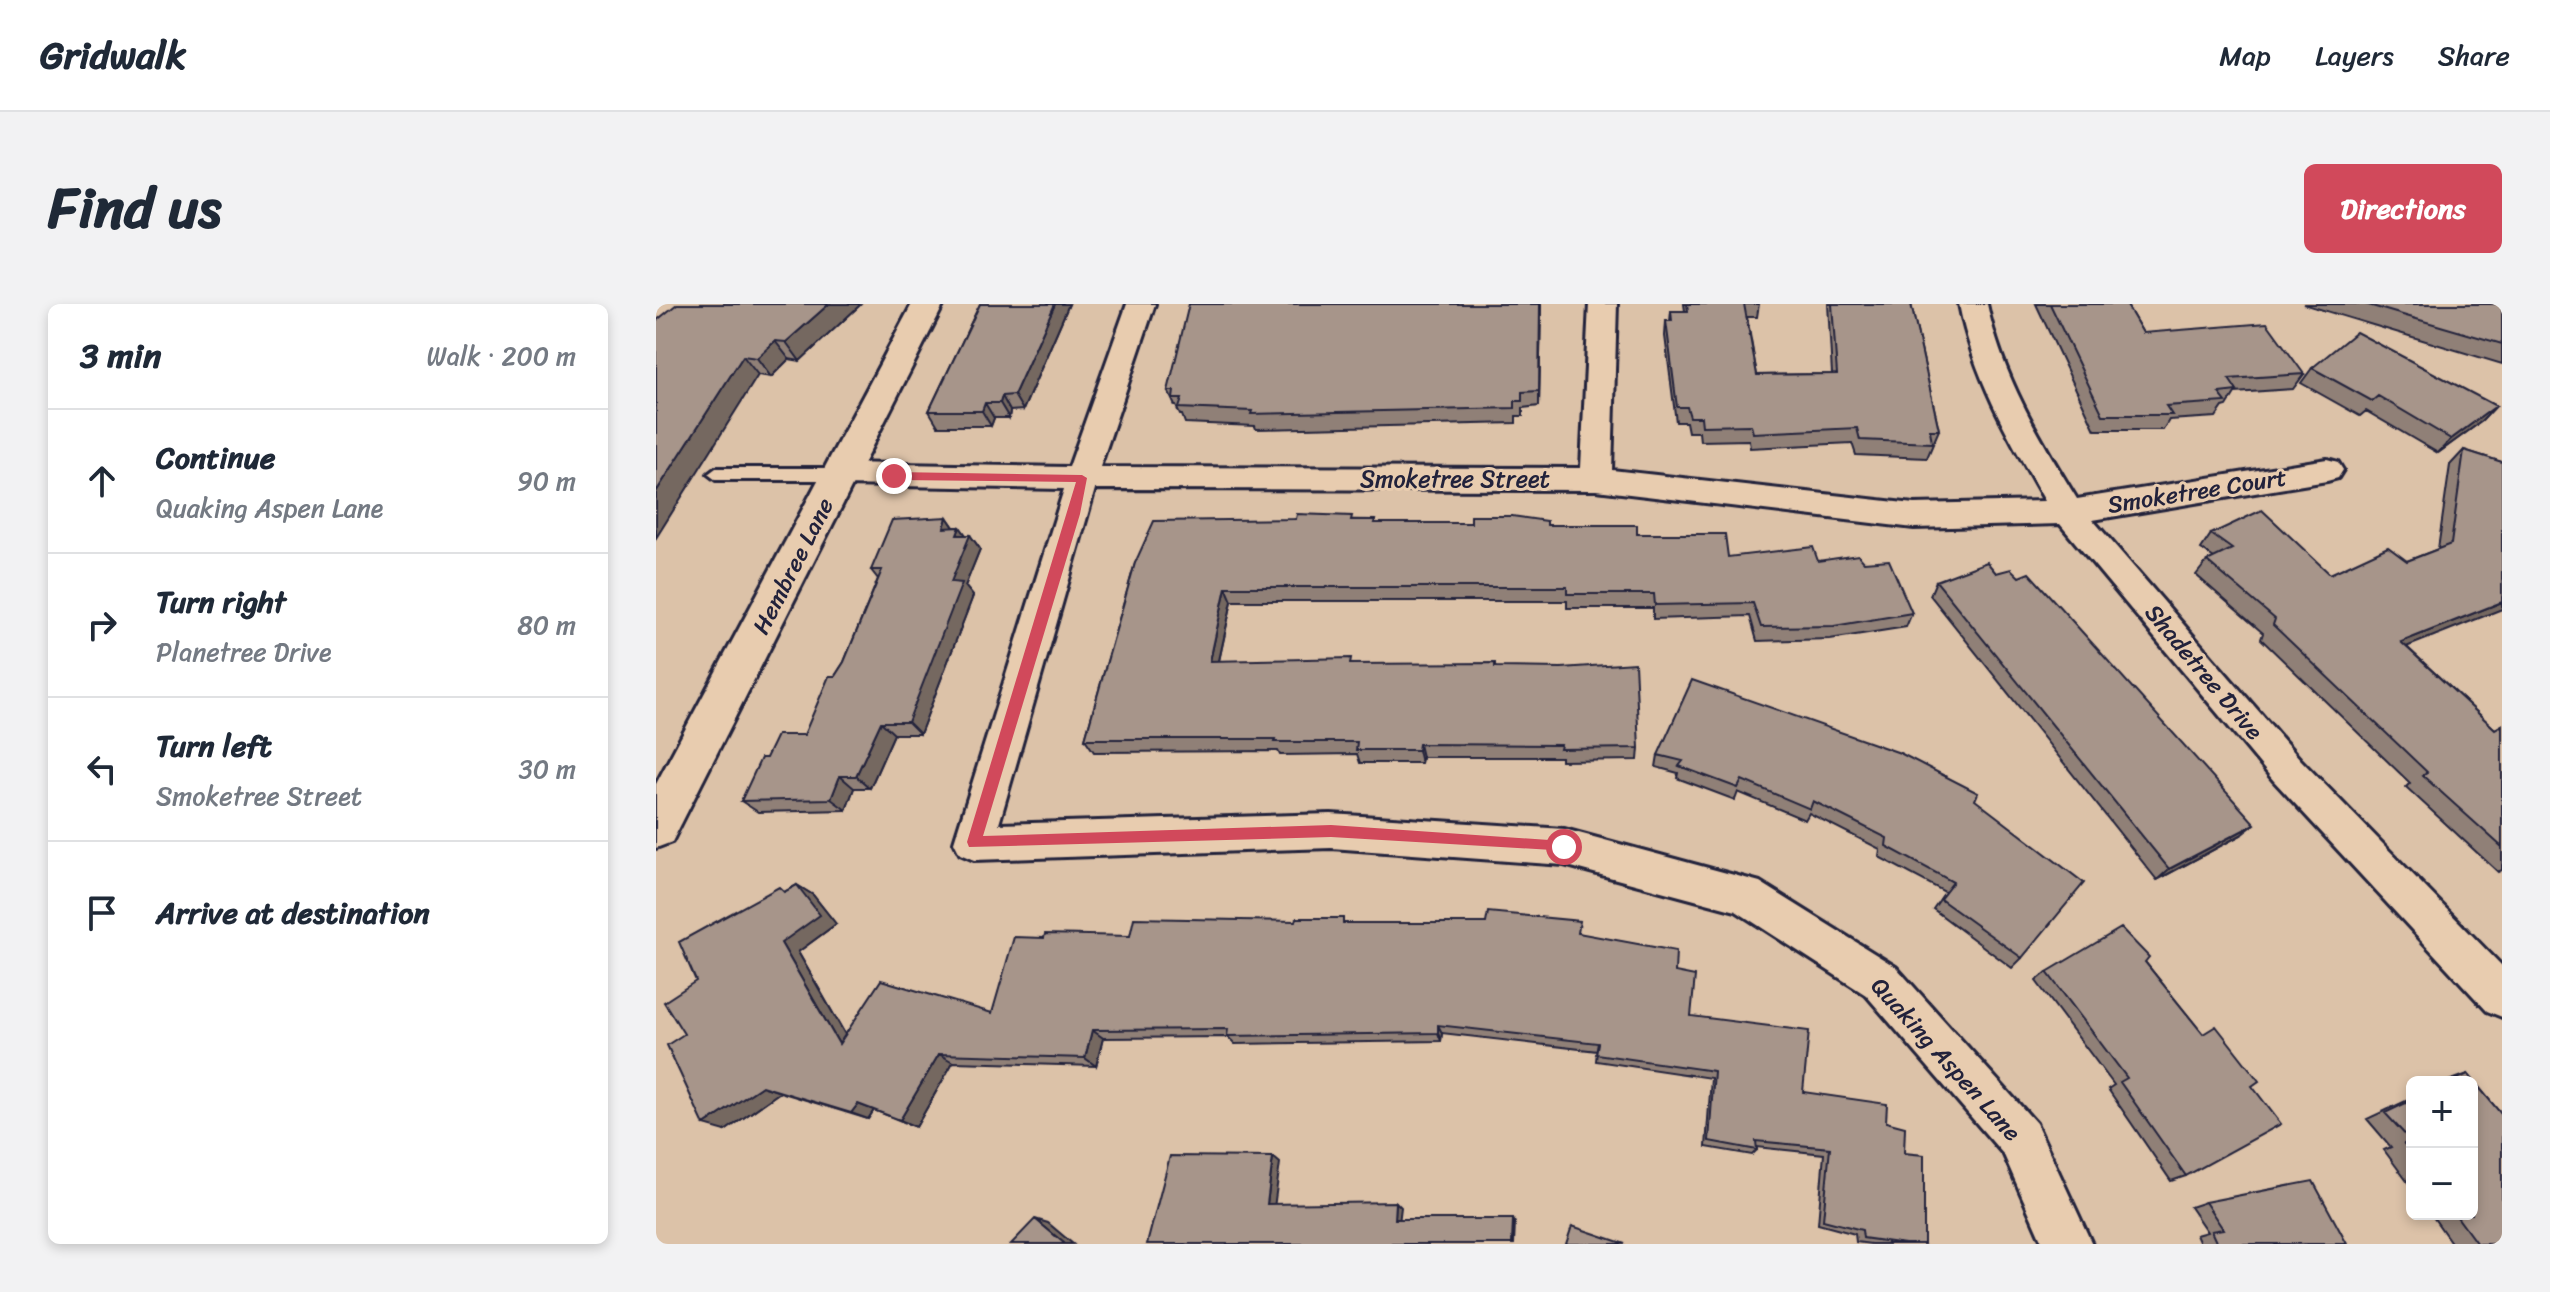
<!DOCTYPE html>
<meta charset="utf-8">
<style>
body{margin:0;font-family:Sriracha,sans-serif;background:#f2f2f3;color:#1f2937}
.controls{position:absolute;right:24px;bottom:24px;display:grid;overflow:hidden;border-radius:12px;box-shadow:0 4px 12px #0003}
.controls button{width:72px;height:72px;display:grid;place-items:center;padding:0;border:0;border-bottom:2px solid #e0e1e3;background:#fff;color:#1f2937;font:40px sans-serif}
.stop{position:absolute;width:24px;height:24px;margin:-18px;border:6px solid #d1495b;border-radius:50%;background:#fff}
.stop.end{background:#d1495b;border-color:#fff;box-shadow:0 2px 8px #0008}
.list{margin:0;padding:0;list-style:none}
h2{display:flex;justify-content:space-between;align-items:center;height:104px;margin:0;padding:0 32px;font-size:34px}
h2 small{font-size:26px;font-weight:400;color:#747a83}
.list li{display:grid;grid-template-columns:52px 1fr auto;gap:24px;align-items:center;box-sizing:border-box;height:144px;padding:0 32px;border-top:2px solid #e0e1e3}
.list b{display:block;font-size:30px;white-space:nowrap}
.list p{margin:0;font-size:26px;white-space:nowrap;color:#747a83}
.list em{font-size:26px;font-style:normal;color:#747a83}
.icon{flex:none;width:44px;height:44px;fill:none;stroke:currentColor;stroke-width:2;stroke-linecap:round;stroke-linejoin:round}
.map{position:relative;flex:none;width:1846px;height:940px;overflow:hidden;border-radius:12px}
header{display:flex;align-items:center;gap:48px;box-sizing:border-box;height:112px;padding:0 40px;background:#fff;border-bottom:2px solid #e0e1e3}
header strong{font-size:38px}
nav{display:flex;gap:44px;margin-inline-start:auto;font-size:28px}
.intro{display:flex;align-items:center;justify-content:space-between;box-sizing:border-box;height:192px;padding:0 48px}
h1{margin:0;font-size:56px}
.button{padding:20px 36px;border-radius:12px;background:#d1495b;color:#fff;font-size:28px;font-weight:700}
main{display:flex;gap:48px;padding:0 48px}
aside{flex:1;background:#fff;border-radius:12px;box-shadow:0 4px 12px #0003}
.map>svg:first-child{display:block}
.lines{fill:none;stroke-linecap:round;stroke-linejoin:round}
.lane-casing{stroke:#22223b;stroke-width:6}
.street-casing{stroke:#22223b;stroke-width:6}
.secondary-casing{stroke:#22223b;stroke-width:6}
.lane{fill:#e8ccaf;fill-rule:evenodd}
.street{fill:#e8ccaf;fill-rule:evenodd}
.secondary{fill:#e8ccaf;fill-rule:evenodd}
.wall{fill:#908077;stroke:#22223b;stroke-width:2}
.shaded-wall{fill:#756861;stroke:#22223b;stroke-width:2}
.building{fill:#a7958a;stroke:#22223b;stroke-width:2}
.route{fill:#d1495b}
.labels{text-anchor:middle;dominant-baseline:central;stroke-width:6;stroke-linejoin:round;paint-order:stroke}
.street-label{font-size:24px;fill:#22223b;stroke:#e8ccaf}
</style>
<header>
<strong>Gridwalk</strong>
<nav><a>Map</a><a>Layers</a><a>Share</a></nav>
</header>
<div class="intro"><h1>Find us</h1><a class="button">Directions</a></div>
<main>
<aside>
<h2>3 min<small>Walk · 200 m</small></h2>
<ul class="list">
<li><svg class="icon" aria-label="ahead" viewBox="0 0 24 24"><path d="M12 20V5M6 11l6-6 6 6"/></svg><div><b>Continue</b><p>Quaking Aspen Lane</p></div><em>90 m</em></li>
<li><svg class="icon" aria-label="right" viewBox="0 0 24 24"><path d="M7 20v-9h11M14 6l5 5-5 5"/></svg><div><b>Turn right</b><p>Planetree Drive</p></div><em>80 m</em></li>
<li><svg class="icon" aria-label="left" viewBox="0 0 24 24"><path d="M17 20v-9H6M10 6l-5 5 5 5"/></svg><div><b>Turn left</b><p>Smoketree Street</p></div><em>30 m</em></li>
<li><svg class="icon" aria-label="arrive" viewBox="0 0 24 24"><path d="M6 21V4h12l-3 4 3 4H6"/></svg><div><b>Arrive at destination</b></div></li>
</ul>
</aside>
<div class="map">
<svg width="1846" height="940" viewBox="0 0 1846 940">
<rect width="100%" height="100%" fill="#dcc2a8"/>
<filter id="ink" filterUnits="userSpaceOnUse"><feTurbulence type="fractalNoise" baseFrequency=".0125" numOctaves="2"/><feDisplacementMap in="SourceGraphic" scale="16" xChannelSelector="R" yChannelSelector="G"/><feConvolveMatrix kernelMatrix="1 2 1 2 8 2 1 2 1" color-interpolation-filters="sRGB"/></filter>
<g filter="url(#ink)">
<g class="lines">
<defs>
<path id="lane" d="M 60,164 L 184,164 L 192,170 L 184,176 L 60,176 L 52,170 Z"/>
<path id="street" d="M 471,0 L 499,0 L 444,163 L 925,164 L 933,0 L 961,0 L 956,166 L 1258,200 L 1389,197 C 1353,134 1317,72 1303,0 L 1331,0 C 1346,72 1383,133 1421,195 L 1671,155 L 1682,158 L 1687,166 L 1682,174 L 1671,177 L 1437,216 L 1644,455 L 1846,662 L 1846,713 L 1831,707 L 1618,477 L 1404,220 L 1258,224 L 940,186 L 439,185 L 343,520 L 675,510 L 908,525 L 1104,578 L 1240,663 L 1380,819 L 1436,940 L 1387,940 L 1348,851 L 1210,691 L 1080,607 L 908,561 L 675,544 L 318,556 L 304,550 L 298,538 L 408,185 L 184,181 L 173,178 L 168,170 L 173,162 L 184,159 L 413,163 Z"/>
<path id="secondary" d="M 256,0 L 288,0 L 16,538 L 0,544 L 0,480 Z"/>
</defs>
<use href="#lane" class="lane-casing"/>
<use href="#street" class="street-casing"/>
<use href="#secondary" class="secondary-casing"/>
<use href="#lane" class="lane"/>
<use href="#street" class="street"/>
<use href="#secondary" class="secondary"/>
</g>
<path class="wall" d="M 324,0 L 413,0 L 367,106 L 354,107 L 353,114 L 338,114 L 335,122 L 282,122 L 273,107 Z
M 885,0 L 883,102 L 867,104 L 867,112 L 860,112 L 860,119 L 600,125 L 599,122 L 529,119 L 526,111 L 524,111 L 520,102 L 519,102 L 512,87 Z
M 1028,0 L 1103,0 L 1101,13 L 1091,13 L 1101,71 L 1176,70 L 1172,0 L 1255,0 L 1283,126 L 1271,154 L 1200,151 L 1196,139 L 1094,144 L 1093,136 L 1044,137 L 1043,128 L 1032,128 L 1030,118 L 1020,118 L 1009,32 L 1010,17 L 1014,17 L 1015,7 L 1029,7 Z
M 1380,0 L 1470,0 L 1487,29 L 1648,70 L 1637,85 L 1579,89 L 1571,102 L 1567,103 L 1560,113 L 1513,116 L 1507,126 L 1439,126 Z
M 1647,0 L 1846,0 L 1846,60 Z
M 204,1 L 144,57 L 133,55 L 115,73 L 102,71 L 0,17 Z
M 1656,64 L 1840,102 L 1826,117 L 1782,149 L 1710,107 L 1704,112 L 1645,79 Z
M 1808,146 L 1846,158 L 1751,343 L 1839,425 L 1846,421 L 1846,566 L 1842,568 L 1750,483 L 1754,479 L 1605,335 L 1607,329 L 1540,271 L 1551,257 L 1558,254 L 1545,245 L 1555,230 L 1674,270 L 1751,257 L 1782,245 L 1794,161 Z
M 291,213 L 298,223 L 304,223 L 310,231 L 314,231 L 324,245 L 309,282 L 317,292 L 264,430 L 238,430 L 214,484 L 198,484 L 190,506 L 102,508 L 85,497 L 110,454 L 148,431 L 179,372 L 188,358 L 222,275 L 215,266 Z
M 640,215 L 719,216 L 719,219 L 891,221 L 981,230 L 1072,253 L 1162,257 L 1256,309 L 1250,323 L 1174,335 L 1101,337 L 1094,312 L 997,315 L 997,304 L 911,304 L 911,297 L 576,297 L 563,357 L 839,363 L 983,444 L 982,456 L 905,457 L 905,453 L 766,453 L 765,459 L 704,459 L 701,450 L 624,451 L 622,447 L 438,448 L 429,435 L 479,259 Z
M 1280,277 L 1585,531 L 1501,576 L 1274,291 Z
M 1002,451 L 1319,496 L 1366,654 L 1356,664 L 1277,605 L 1289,588 L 1223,553 L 1224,545 L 1153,509 L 1149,516 L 1082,488 L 1079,496 L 1021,474 L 1022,469 L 1000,463 Z
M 141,581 L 157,591 L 180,620 L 142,648 L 189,730 L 336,709 L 388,634 L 474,632 L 690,619 L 923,629 L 1019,668 L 1035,712 L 1147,788 L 1230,818 L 1248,849 L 1268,940 L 1215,940 L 1200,938 L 1199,930 L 1162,920 L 1168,850 L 1100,843 L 1101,846 L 1096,851 L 1050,843 L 1055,774 L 940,757 L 941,747 L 786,729 L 785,737 L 579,740 L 572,733 L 447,734 L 440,762 L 297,758 L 260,823 L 218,806 L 212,815 L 124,788 L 69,827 L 28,730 L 40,677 L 130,587 Z
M 1489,658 L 1547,730 L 1530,872 L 1515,877 L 1452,785 L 1458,781 L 1380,677 L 1391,668 Z
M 1812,770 L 1846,811 L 1846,940 L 1796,940 L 1775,910 L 1816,910 L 1816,778 L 1790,778 Z
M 1756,794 L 1756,884 L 1728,846 L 1735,843 L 1711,815 Z
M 1549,898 L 1691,940 L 1544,940 L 1540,931 L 1551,928 L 1534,903 Z"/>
<path class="shaded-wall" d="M 173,0 L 203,0 L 204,1 L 144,57 L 130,38 Z
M 399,0 L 413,0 L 367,106 L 358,91 Z
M 884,0 L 885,0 L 883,102 L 883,87 Z
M 119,37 L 133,55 L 115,73 L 101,54 Z
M 87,52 L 102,71 L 0,234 L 0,188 Z
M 346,92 L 354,107 L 353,114 L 344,99 Z
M 329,99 L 338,114 L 335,122 L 326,107 Z
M 1840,102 L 1826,117 L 1782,149 L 1795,135 Z
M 291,213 L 301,228 L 288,224 Z
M 304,223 L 312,234 L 314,231 L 324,245 L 309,282 L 317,292 L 264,430 L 252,418 L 295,278 L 301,231 Z
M 570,283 L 576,297 L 560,370 L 554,357 Z
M 1846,298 L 1846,305 L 1730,351 L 1745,338 Z
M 225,418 L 238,430 L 214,484 L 200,472 Z
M 763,440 L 766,453 L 765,459 L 762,446 Z
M 184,472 L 198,484 L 190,506 L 175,495 Z
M 1599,520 L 1585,531 L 1501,576 L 1513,565 Z
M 141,581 L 157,591 L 180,620 L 142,648 L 199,748 L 183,740 L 125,639 Z
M 782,721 L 786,729 L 785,737 L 782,729 Z
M 436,726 L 447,734 L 440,762 L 429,754 Z
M 283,750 L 297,758 L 260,823 L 244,816 Z
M 106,782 L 124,788 L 69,827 L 48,821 Z
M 202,800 L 218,806 L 212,815 L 195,809 Z
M 617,853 L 624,859 L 618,904 L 611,900 Z
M 740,898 L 745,903 L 743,919 L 739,915 Z
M 379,915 L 392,919 L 417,940 L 409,940 Z
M 857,915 L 859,919 L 858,940 L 856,940 Z"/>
<path class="building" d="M 21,0 L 173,0 L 130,38 L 119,37 L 101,54 L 87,52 L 0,188 L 0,17 Z
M 324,0 L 399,0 L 358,91 L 346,92 L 344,99 L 329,99 L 326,107 L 273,107 Z
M 533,0 L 884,0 L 883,87 L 866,88 L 866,97 L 859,97 L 859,104 L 595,110 L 596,107 L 523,104 L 526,95 L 517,95 L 518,87 L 512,87 Z
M 1031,0 L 1088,0 L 1101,71 L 1181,70 L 1176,0 L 1255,0 L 1283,126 L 1274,126 L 1276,139 L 1204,136 L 1201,124 L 1097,129 L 1095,121 L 1046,122 L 1045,113 L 1034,113 L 1031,103 L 1021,103 L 1010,17 L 1016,17 L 1015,7 L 1032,7 Z
M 1394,0 L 1470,0 L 1487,29 L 1611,19 L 1648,70 L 1573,75 L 1581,87 L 1563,89 L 1570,98 L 1510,102 L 1516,111 L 1447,111 Z
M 1709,0 L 1846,0 L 1846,40 Z
M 1700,28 L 1840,102 L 1795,135 L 1722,92 L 1716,97 L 1656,64 Z
M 1808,146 L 1846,158 L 1846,298 L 1745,338 L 1839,425 L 1846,421 L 1846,543 L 1766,471 L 1771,468 L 1617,321 L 1619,315 L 1551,257 L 1576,245 L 1555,230 L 1606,206 L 1674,270 L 1732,243 L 1751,257 L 1795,240 Z
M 641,210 L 696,212 L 695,216 L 719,216 L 718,219 L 815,219 L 815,212 L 856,212 L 891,217 L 891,221 L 981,221 L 981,230 L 1069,230 L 1072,253 L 1157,243 L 1162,257 L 1202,251 L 1208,258 L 1233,256 L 1256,309 L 1178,322 L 1105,323 L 1097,299 L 999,301 L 998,290 L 911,290 L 911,283 L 570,283 L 554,357 L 695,354 L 694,360 L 839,359 L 839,363 L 905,364 L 979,359 L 983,444 L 904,445 L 905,441 L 763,440 L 762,446 L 700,446 L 701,438 L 618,438 L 619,435 L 429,435 L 479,259 L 498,217 L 640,215 Z
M 291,213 L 288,224 L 304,223 L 301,231 L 314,231 L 295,278 L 306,279 L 252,418 L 225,418 L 200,472 L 184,472 L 175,495 L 85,497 L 105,454 L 110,454 L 121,431 L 148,431 L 173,372 L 179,372 L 188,358 L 226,266 L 215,266 L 236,216 Z
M 1331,258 L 1340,269 L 1355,265 L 1363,273 L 1373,269 L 1599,520 L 1513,565 L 1280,277 Z
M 1036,376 L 1244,449 L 1322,489 L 1319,496 L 1428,579 L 1366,654 L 1284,595 L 1297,578 L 1230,542 L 1231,534 L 1157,497 L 1154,505 L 1086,476 L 1082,484 L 1023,462 L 1027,457 L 1002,451 Z
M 141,581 L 164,611 L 125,639 L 183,740 L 225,676 L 336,709 L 358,633 L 388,634 L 389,630 L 474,632 L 478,614 L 639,617 L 640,614 L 687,614 L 687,619 L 830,619 L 832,608 L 924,617 L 922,629 L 1020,647 L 1019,668 L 1039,672 L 1035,712 L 1153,727 L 1147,788 L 1231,800 L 1230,818 L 1249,823 L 1248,849 L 1268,851 L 1268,940 L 1249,940 L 1207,934 L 1206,926 L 1167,916 L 1174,844 L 1100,837 L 1101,846 L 1053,837 L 1058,767 L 940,750 L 942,739 L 782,721 L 782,729 L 571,732 L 572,725 L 436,726 L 429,754 L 283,750 L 244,816 L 202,800 L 195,809 L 106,782 L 48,821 L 11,741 L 28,730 L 8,698 L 40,677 L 23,638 L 123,583 L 128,588 Z
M 1465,624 L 1493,653 L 1489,658 L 1547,730 L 1560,722 L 1603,777 L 1596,782 L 1625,820 L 1530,872 L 1464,778 L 1471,774 L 1391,668 Z
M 1812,770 L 1846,811 L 1846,940 L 1821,940 L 1799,910 L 1816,910 L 1816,778 L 1795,778 Z
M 1756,796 L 1756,851 L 1748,840 L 1755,837 L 1729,809 Z
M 514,852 L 617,853 L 611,900 L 740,898 L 739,915 L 857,915 L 856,940 L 491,940 Z
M 1657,877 L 1691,940 L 1561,940 L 1555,927 L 1567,925 L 1549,898 Z
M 379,915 L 409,940 L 355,940 Z
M 916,922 L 969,940 L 910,940 Z"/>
</g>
<path class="route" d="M 238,168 L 426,171 L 431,174 L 424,210 L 327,532 L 675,521 L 908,537 L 913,539 L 913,547 L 675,533 L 313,543 L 311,538 L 420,178 L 238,176 L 232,172 Z"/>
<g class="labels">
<g class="street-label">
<text x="799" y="175">Smoketree Street</text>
<text transform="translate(1541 187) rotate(-9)">Smoketree Court</text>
<text transform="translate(137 262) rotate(-63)">Hembree Lane</text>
<text transform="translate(1548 368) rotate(50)">Shadetree Drive</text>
<text transform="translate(1290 755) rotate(48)">Quaking Aspen Lane</text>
</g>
</g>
</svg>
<div class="controls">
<button>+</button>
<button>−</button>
</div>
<div class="stop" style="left:908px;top:543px"></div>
<div class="stop end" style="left:238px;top:172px"></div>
</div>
</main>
